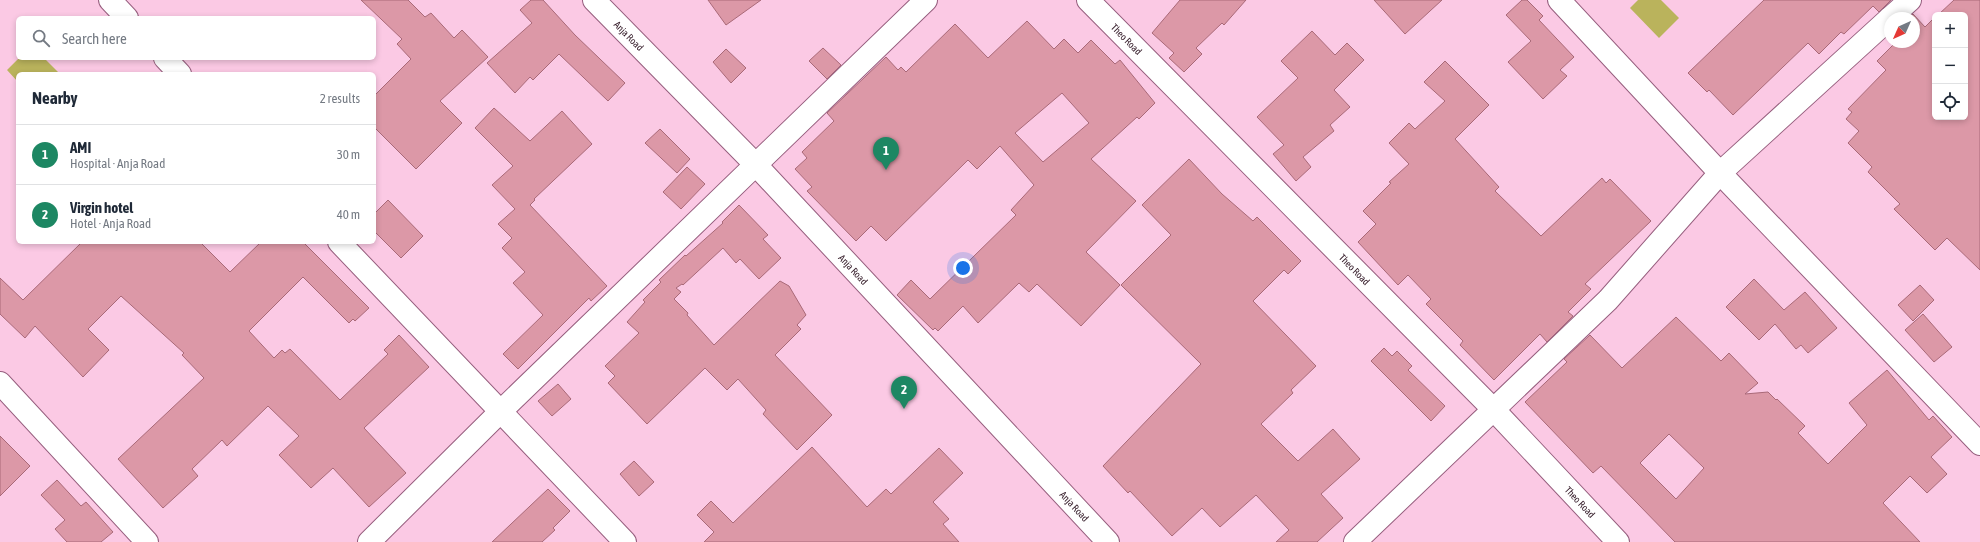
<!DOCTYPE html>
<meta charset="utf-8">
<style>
body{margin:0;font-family:"Asap Condensed",sans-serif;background:#f6f6f7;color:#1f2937}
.controls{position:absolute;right:12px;top:12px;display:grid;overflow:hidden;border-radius:6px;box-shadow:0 2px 6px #0003}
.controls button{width:36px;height:36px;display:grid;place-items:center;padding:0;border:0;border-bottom:1px solid #e0e1e3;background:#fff;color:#1f2937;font:20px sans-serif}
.compass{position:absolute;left:1884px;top:12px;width:36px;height:36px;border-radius:50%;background:#fff;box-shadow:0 2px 6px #0003;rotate:225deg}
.you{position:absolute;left:963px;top:268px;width:14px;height:14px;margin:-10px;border:3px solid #fff;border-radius:50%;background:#1a73e8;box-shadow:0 0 0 6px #1a73e833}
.badge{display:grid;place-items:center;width:26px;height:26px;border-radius:50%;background:#1d8763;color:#fff;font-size:13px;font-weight:700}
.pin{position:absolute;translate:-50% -33px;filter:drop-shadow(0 1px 2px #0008)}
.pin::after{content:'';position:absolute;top:21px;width:14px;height:12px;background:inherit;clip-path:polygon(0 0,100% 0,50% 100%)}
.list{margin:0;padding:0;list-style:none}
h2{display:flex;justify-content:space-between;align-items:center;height:52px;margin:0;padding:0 16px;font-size:17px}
h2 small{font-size:13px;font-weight:400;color:#747a83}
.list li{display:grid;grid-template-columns:26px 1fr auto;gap:12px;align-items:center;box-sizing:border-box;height:60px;padding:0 16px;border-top:1px solid #e0e1e3}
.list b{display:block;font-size:15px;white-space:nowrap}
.list p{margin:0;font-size:13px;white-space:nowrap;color:#747a83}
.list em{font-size:13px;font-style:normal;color:#747a83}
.icon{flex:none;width:22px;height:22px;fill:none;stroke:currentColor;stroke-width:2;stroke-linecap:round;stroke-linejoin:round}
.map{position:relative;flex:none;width:1980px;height:542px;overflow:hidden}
.search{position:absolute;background:#fff;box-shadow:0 2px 6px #0003;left:16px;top:16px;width:360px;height:44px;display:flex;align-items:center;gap:10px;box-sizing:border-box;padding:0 14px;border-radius:6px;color:#747a83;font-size:15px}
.panel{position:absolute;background:#fff;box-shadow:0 2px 6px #0003;left:16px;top:72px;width:360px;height:172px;border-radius:6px}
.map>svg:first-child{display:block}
.water{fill:#bab35c}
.building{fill:#dc98a7;stroke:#a96978;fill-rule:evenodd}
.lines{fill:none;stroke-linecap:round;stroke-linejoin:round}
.minor-casing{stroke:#965e7e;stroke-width:24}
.minor{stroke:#fff;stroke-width:22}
.labels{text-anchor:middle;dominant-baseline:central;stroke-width:3;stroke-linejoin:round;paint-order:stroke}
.street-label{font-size:10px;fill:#39212e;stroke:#fbc9e4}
</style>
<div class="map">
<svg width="1980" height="542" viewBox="0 0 1980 542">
<rect width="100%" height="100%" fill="#fbc9e4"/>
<path class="water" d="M 1638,0 L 1661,0 L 1679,18 L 1659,38 L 1630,8 Z
M 19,58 L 44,58 L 60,74 L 18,74 L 18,82 L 7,70 Z"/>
<path class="building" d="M 361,0 L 408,0 L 425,17 L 431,13 L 454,38 L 462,30 L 488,57 L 440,101 L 462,123 L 416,169 L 374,127 L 374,96 L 411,59 L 397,44 L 402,39 Z
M 531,0 L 543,0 L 575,35 L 625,83 L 608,101 L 559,54 L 533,80 L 530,77 L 515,93 L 487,63 L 532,23 L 520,10 Z
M 708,0 L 761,0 L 726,25 Z
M 1180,0 L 1246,0 L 1224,25 L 1222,23 L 1196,48 L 1202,54 L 1184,72 L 1169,58 L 1174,53 L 1152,33 Z
M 1374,0 L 1442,0 L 1405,34 Z
M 1522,0 L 1527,0 L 1543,16 L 1539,20 L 1574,57 L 1560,70 L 1567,76 L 1543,99 L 1508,62 L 1531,41 L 1506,15 Z
M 1764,0 L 1891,0 L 1879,12 L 1873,6 L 1844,34 L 1841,32 L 1819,54 L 1808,43 L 1733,115 L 1709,90 L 1707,92 L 1688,73 Z
M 1954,0 L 1980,0 L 1980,270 L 1947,238 L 1935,250 L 1894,209 L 1900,204 L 1868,172 L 1872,167 L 1848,143 L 1859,131 L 1846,119 L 1852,112 L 1848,109 L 1886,70 L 1877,61 L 1896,42 L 1914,42 L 1914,18 L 1909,18 L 1913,14 L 1925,27 L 1935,17 L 1935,117 L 1965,117 L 1965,15 L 1938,15 Z
M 1027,21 L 1054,49 L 1064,39 L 1078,53 L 1091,40 L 1115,64 L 1120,60 L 1155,103 L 1139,119 L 1137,117 L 1091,159 L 1136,201 L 1086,252 L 1120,285 L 1081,326 L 1037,284 L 1029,292 L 1019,283 L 978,323 L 963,306 L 938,331 L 935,328 L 933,330 L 897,295 L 911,280 L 930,299 L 1016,215 L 1011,210 L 1034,185 L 1000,146 L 977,169 L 968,160 L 886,241 L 871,226 L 856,241 L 807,191 L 812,187 L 795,169 L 807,158 L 802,152 L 834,121 L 827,113 L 886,57 L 898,70 L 901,67 L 906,72 L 955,24 L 988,58 ZM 1062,93 L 1089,123 L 1043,162 L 1015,133 Z
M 1312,31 L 1335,55 L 1347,43 L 1364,60 L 1334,90 L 1350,107 L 1330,125 L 1334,131 L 1303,157 L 1311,167 L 1296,181 L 1273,154 L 1284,145 L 1257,117 L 1298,78 L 1281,61 Z
M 823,48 L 841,65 L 827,79 L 809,61 Z
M 726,49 L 746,68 L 731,83 L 713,62 Z
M 1445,61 L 1489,105 L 1455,139 L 1499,187 L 1495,191 L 1541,236 L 1602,178 L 1606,183 L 1610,179 L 1651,221 L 1585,284 L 1591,289 L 1568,312 L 1573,316 L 1547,342 L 1540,334 L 1494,380 L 1460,345 L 1463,341 L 1426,304 L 1431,299 L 1408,275 L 1398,285 L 1358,242 L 1376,224 L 1363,211 L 1391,183 L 1389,182 L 1409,164 L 1389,143 L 1409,123 L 1415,129 L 1445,101 L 1424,82 Z
M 494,108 L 530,141 L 562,111 L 592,144 L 534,199 L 535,200 L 530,205 L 607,286 L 591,301 L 589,298 L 518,369 L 503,354 L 543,315 L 513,283 L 525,272 L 502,248 L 512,238 L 498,224 L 515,209 L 492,185 L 513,166 L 475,128 Z
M 660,129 L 690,159 L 677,173 L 645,143 Z
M 1189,159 L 1222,194 L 1253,221 L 1257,217 L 1301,261 L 1288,274 L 1284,270 L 1253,301 L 1316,366 L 1291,390 L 1293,393 L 1261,424 L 1298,461 L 1333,429 L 1360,459 L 1321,494 L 1343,518 L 1317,542 L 1276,542 L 1289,530 L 1256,495 L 1220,527 L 1202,508 L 1172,536 L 1130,491 L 1128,493 L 1103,466 L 1201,364 L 1121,285 L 1171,235 L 1142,205 Z
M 687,167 L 705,184 L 681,209 L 663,192 Z
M 388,200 L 423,236 L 401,258 L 374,231 L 374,214 Z
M 739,205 L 768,235 L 763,239 L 781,258 L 759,279 L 740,259 L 736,263 L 723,248 L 683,285 L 682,284 L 676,288 L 681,292 L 674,299 L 688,313 L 687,315 L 714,345 L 780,281 L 789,286 L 806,315 L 797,325 L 801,329 L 775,355 L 832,415 L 797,450 L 763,414 L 766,410 L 738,379 L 727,390 L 705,368 L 647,424 L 608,383 L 615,376 L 605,366 L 639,333 L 627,322 L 645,302 L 643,300 L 661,282 L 659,280 L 685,255 L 686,256 L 723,223 L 722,222 Z
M 82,242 L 200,242 L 230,272 L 261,242 L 303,242 L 369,308 L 355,321 L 353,319 L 349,323 L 303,277 L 249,331 L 274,358 L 282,350 L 285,353 L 290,349 L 340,400 L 388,354 L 384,350 L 399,335 L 429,367 L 364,428 L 406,473 L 369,507 L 333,468 L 311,488 L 279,455 L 299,436 L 268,406 L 227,446 L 222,440 L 192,469 L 198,476 L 163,508 L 118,459 L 204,378 L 182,355 L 184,353 L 121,296 L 88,329 L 109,350 L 83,377 L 35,326 L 25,338 L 0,314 L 0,278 L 23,300 Z
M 1754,279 L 1784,310 L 1805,292 L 1837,328 L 1808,353 L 1801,345 L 1796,349 L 1775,324 L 1759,340 L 1726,307 Z
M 1920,285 L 1934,300 L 1913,321 L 1898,305 Z
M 1923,314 L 1952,347 L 1934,362 L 1905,330 Z
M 1676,317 L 1721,361 L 1729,353 L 1758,383 L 1745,394 L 1768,392 L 1776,400 L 1777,399 L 1805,426 L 1798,433 L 1828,464 L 1867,425 L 1849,403 L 1887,370 L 1929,420 L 1933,416 L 1952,437 L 1931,457 L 1947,474 L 1927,493 L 1910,476 L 1883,503 L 1920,542 L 1675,542 L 1601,466 L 1593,473 L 1525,402 L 1567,362 L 1564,359 L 1590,335 L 1622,368 ZM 1669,434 L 1704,468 L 1676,499 L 1640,463 Z
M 1384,348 L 1392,356 L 1397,351 L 1412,366 L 1408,370 L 1445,406 L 1431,421 L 1371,361 Z
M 558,384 L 571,399 L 552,416 L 538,401 Z
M 0,436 L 30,466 L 0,496 Z
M 812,447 L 867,507 L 886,489 L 891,494 L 939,448 L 963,473 L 933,502 L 949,519 L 943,524 L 959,542 L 704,542 L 714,532 L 697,515 L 711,501 L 733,523 Z
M 634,461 L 654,482 L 639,496 L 620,474 Z
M 57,480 L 81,506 L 86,502 L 113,532 L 101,542 L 67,542 L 55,529 L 65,520 L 41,495 Z
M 548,489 L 570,511 L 553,528 L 555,530 L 542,542 L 492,542 Z"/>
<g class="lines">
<defs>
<g id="minor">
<path d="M 110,0 L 127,18"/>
<path id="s1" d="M 594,0 L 756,165 L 1108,542"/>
<path id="s2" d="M 1088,0 L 1494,410 L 1618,542"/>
<path d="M 1559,0 L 1720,173 L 1980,444"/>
<path d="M 1890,18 L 1910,0"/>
<path d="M 165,58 L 180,74"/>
<path d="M 339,242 L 625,542"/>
<path d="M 0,383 L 147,542"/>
<path d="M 369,542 L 500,412 L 926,0"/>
<path d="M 1355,542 L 1608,300 L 1720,173 L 1890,18"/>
</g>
</defs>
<use href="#minor" class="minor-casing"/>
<use href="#minor" class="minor"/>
</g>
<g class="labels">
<g class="street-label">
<text stroke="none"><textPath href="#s1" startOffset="50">Anja Road</textPath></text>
<text stroke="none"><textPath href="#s2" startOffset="55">Theo Road</textPath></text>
<text stroke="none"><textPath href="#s1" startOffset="374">Anja Road</textPath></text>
<text stroke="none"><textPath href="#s2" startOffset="379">Theo Road</textPath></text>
<text stroke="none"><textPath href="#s2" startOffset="703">Theo Road</textPath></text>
<text stroke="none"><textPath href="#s1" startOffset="698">Anja Road</textPath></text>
</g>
</g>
</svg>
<div class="controls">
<button>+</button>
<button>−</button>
<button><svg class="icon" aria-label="locate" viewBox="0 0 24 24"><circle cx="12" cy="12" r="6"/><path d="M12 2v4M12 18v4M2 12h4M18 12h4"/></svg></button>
</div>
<svg class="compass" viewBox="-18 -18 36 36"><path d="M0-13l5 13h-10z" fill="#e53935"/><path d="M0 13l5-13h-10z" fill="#747a83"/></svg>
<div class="you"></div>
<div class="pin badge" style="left:886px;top:170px">1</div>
<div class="pin badge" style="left:904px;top:409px">2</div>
<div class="search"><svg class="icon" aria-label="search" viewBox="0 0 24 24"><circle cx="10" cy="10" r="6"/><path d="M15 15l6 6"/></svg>Search here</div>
<section class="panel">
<h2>Nearby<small>2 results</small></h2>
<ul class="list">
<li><span class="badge">1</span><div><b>AMI</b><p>Hospital · Anja Road</p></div><em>30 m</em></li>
<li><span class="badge">2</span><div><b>Virgin hotel</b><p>Hotel · Anja Road</p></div><em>40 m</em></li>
</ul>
</section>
</div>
